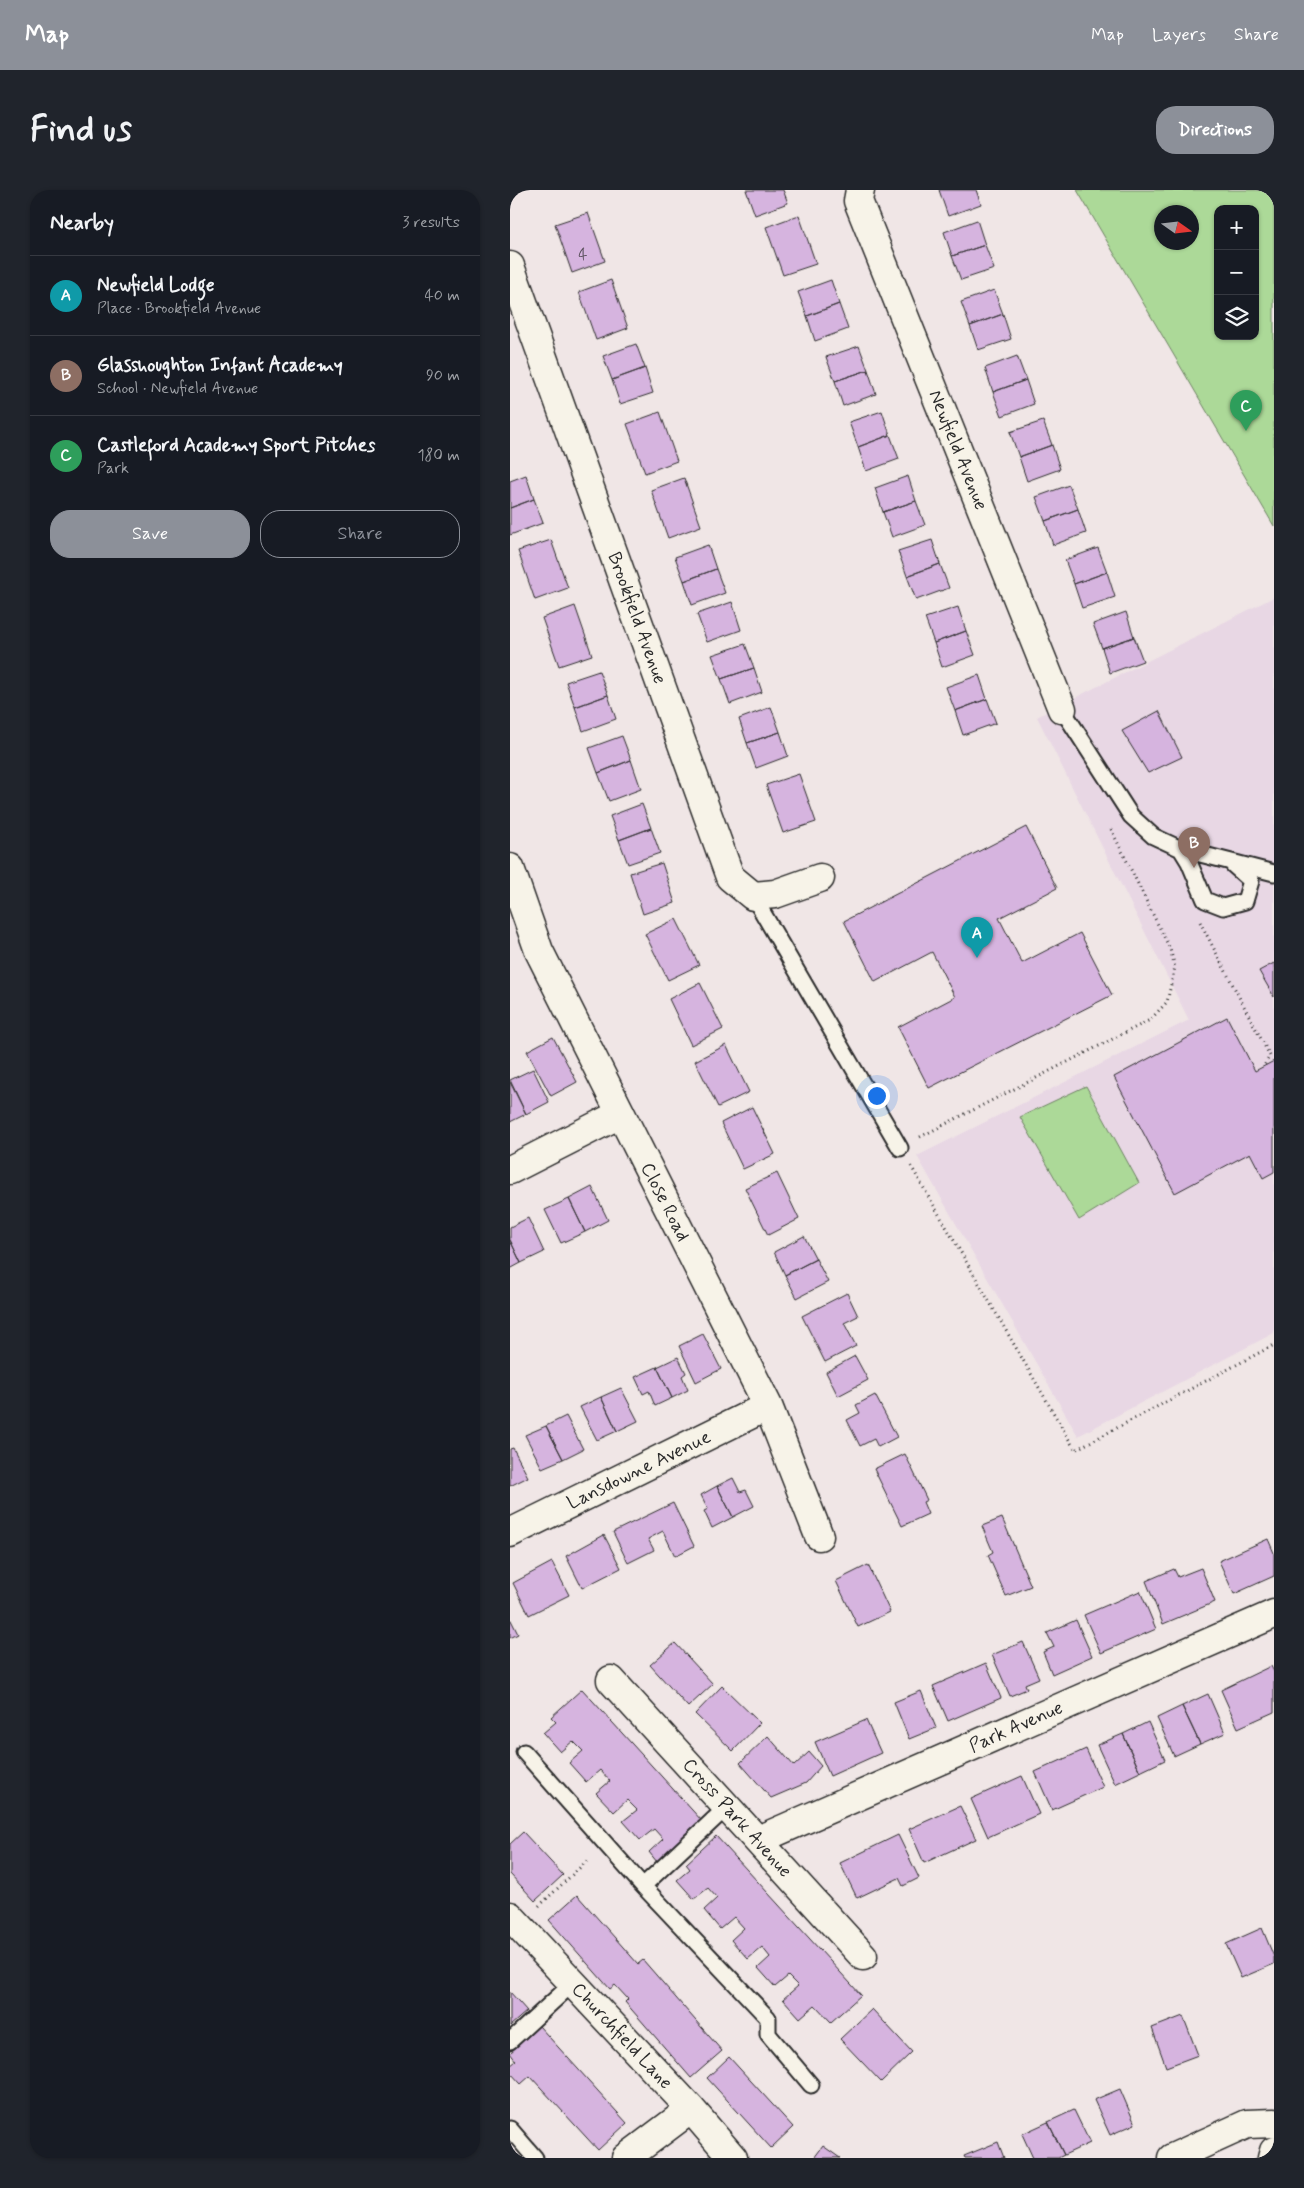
<!DOCTYPE html>
<meta charset="utf-8">
<style>
body{margin:0;font-family:Mynerve,sans-serif;background:#20242c;color:#f1f3f6}
.controls{position:absolute;right:15px;top:15px;display:grid;overflow:hidden;border-radius:10px;box-shadow:0 1px 4px #0004}
.controls button{width:45px;height:45px;display:grid;place-items:center;padding:0;border:0;border-bottom:1px solid #363941;background:#171b24;color:#f1f3f6;font:25px sans-serif}
.compass{position:absolute;left:644px;top:15px;width:45px;height:45px;border-radius:50%;background:#171b24;box-shadow:0 1px 4px #0004;rotate:104deg}
.you{position:absolute;left:366px;top:905px;width:18px;height:18px;margin:-12px;border:4px solid #fff;border-radius:50%;background:#1a73e8;box-shadow:0 0 0 8px #1a73e833}
.badge{display:grid;place-items:center;width:32px;height:32px;border-radius:50%;background:#8c9099;color:#fff;font-size:16px;font-weight:700}
.pin{position:absolute;translate:-50% -41px;filter:drop-shadow(0 1px 2px #0008)}
.pin::after{content:'';position:absolute;top:26px;width:18px;height:15px;background:inherit;clip-path:polygon(0 0,100% 0,50% 100%)}
.list{margin:0;padding:0;list-style:none}
h2{display:flex;justify-content:space-between;align-items:center;height:65px;margin:0;padding:0 20px;font-size:21px}
h2 small{font-size:16px;font-weight:400;color:#9ea1a6}
.list li{display:grid;grid-template-columns:32px 1fr auto;gap:15px;align-items:center;box-sizing:border-box;height:80px;padding:0 20px;border-top:1px solid #363941}
.list b{display:block;font-size:19px;white-space:nowrap}
.list p{margin:0;font-size:16px;white-space:nowrap;color:#9ea1a6}
.list em{font-size:16px;font-style:normal;color:#9ea1a6}
.actions{display:flex;gap:10px;padding:15px 20px}
.actions a{flex:1;padding:11px 0;border:1px solid #8c9099;border-radius:20px;text-align:center;font-size:18px;color:#8c9099}
.actions .main{background:#8c9099;color:#fff}
.icon{flex:none;width:28px;height:28px;fill:none;stroke:currentColor;stroke-width:2;stroke-linecap:round;stroke-linejoin:round}
.map{position:relative;flex:none;width:764px;height:1968px;overflow:hidden;border-radius:20px}
header{display:flex;align-items:center;gap:30px;box-sizing:border-box;height:70px;padding:0 25px;background:#8c9099;color:#fff}
header strong{font-size:24px}
nav{display:flex;gap:28px;margin-inline-start:auto;font-size:18px}
.intro{display:flex;align-items:center;justify-content:space-between;box-sizing:border-box;height:120px;padding:0 30px}
h1{margin:0;font-size:35px}
.button{padding:12px 22px;border-radius:20px;background:#8c9099;color:#fff;font-size:18px;font-weight:700}
main{display:flex;gap:30px;padding:0 30px}
aside{flex:1;background:#171b24;border-radius:20px;box-shadow:0 1px 4px #0004}
.map>svg:first-child{display:block}
.built{fill:#e8d7e4}
.green{fill:#acd998;stroke:#6c8262;fill-rule:evenodd}
.building{fill:#d6b4df;stroke:#2b2b2b}
.lines{fill:none;stroke-linecap:round;stroke-linejoin:round}
.lane-casing{stroke:#2b2b2b;stroke-width:19}
.street-casing{stroke:#2b2b2b;stroke-width:31}
.secondary-casing{stroke:#2b2b2b;stroke-width:31}
.path{stroke:#2b2b2b;stroke-width:3;stroke-dasharray:1 4;stroke-linecap:butt}
.lane{stroke:#f7f3e8;stroke-width:15}
.street{stroke:#f7f3e8;stroke-width:28}
.secondary{stroke:#f7f3e8;stroke-width:28}
.labels{text-anchor:middle;dominant-baseline:central;stroke-width:4;stroke-linejoin:round;paint-order:stroke}
.number-label{font-size:16px;fill:#564d58}
.street-label{font-size:19px;fill:#2b2b2b;stroke:#f7f3e8}
</style>
<header>
<strong>Map</strong>
<nav><a>Map</a><a>Layers</a><a>Share</a></nav>
</header>
<div class="intro"><h1>Find us</h1><a class="button">Directions</a></div>
<main>
<aside>
<h2>Nearby<small>3 results</small></h2>
<ul class="list">
<li><span class="badge" style="background:#0f9aa8">A</span><div><b>Newfield Lodge</b><p>Place · Brookfield Avenue</p></div><em>40 m</em></li>
<li><span class="badge" style="background:#8d6e63">B</span><div><b>Glasshoughton Infant Academy</b><p>School · Newfield Avenue</p></div><em>90 m</em></li>
<li><span class="badge" style="background:#2e9e5b">C</span><div><b>Castleford Academy Sport Pitches</b><p>Park</p></div><em>180 m</em></li>
</ul>
<div class="actions"><a class="main">Save</a><a>Share</a></div>
</aside>
<div class="map">
<svg width="764" height="1968" viewBox="0 0 764 1968">
<rect width="100%" height="100%" fill="#f0e6e6"/>
<filter id="ink" filterUnits="userSpaceOnUse"><feTurbulence type="fractalNoise" baseFrequency=".02" numOctaves="2"/><feDisplacementMap in="SourceGraphic" scale="10" xChannelSelector="R" yChannelSelector="G"/><feConvolveMatrix kernelMatrix="1 2 1 2 8 2 1 2 1" color-interpolation-filters="sRGB"/></filter>
<g filter="url(#ink)">
<path class="built" d="M 764,407 L 764,1143 L 568,1246 L 407,966 L 679,830 L 527,527 Z"/>
<path class="green" d="M 567,0 L 764,0 L 764,336 ZM 708,19 L 745,19 L 745,146 L 708,146 ZM 652,22 L 682,22 L 682,52 L 652,52 Z
M 576,896 L 629,993 L 569,1030 L 510,927 Z"/>
<path class="building" d="M 236,0 L 273,0 L 278,13 L 245,25 Z
M 429,0 L 466,0 L 471,14 L 438,26 Z
M 78,23 L 95,71 L 62,83 L 45,34 Z
M 289,25 L 306,74 L 273,85 L 256,37 Z
M 467,30 L 475,55 L 442,66 L 434,42 Z
M 475,55 L 484,79 L 451,90 L 442,66 Z
M 101,90 L 118,138 L 86,150 L 69,102 Z
M 321,90 L 329,114 L 297,126 L 288,102 Z
M 484,100 L 493,124 L 460,136 L 451,112 Z
M 329,114 L 338,139 L 305,151 L 297,126 Z
M 493,124 L 501,149 L 468,160 L 460,136 Z
M 126,154 L 135,178 L 102,190 L 93,166 Z
M 349,156 L 358,180 L 325,191 L 316,167 Z
M 507,166 L 516,190 L 483,202 L 475,178 Z
M 135,178 L 143,203 L 110,214 L 102,190 Z
M 358,180 L 366,204 L 333,216 L 325,191 Z
M 516,190 L 524,214 L 492,226 L 483,202 Z
M 372,221 L 380,245 L 348,257 L 339,232 Z
M 150,222 L 167,271 L 135,283 L 117,234 Z
M 533,231 L 542,255 L 509,267 L 500,242 Z
M 380,245 L 389,269 L 356,281 L 348,257 Z
M 542,255 L 550,279 L 517,291 L 509,267 Z
M 16,285 L 24,309 L 0,318 L 0,291 Z
M 398,286 L 406,311 L 373,322 L 365,298 Z
M 174,288 L 191,336 L 158,348 L 141,300 Z
M 559,295 L 568,319 L 535,331 L 526,307 Z
M 24,309 L 33,333 L 0,345 L 0,318 Z
M 406,311 L 415,335 L 382,347 L 373,322 Z
M 568,319 L 576,343 L 543,355 L 535,331 Z
M 41,350 L 58,398 L 25,410 L 8,361 Z
M 422,350 L 430,374 L 397,386 L 388,361 Z
M 198,355 L 206,379 L 174,391 L 165,367 Z
M 588,358 L 597,382 L 564,394 L 555,370 Z
M 430,374 L 439,398 L 406,410 L 397,386 Z
M 206,379 L 215,403 L 182,415 L 174,391 Z
M 597,382 L 605,407 L 572,418 L 564,394 Z
M 222,412 L 231,440 L 197,452 L 187,424 Z
M 65,416 L 82,465 L 49,476 L 32,428 Z
M 448,417 L 456,441 L 424,453 L 415,428 Z
M 616,422 L 624,447 L 592,458 L 583,434 Z
M 456,441 L 465,465 L 432,477 L 424,453 Z
M 624,447 L 633,471 L 600,483 L 592,458 Z
M 235,454 L 244,478 L 211,489 L 202,465 Z
M 244,478 L 252,502 L 220,514 L 211,489 Z
M 89,481 L 98,505 L 65,517 L 56,492 Z
M 469,485 L 477,509 L 445,521 L 436,497 Z
M 98,505 L 106,529 L 73,541 L 65,517 Z
M 477,509 L 486,533 L 453,545 L 445,521 Z
M 261,517 L 270,542 L 237,553 L 229,529 Z
M 649,521 L 672,567 L 638,583 L 612,541 Z
M 270,542 L 278,566 L 246,578 L 237,553 Z
M 112,546 L 121,570 L 88,583 L 79,558 Z
M 121,570 L 131,599 L 99,611 L 88,583 Z
M 289,584 L 306,632 L 273,643 L 256,595 Z
M 132,614 L 141,638 L 109,650 L 100,626 Z
M 516,637 L 547,698 L 489,728 L 512,773 L 570,743 L 602,805 L 419,898 L 388,837 L 445,807 L 422,762 L 365,792 L 334,731 Z
M 141,638 L 150,663 L 118,674 L 109,650 Z
M 152,673 L 165,713 L 133,724 L 120,683 Z
M 166,729 L 189,775 L 158,790 L 135,744 Z
M 764,773 L 764,807 L 749,781 Z
M 190,793 L 213,839 L 181,855 L 159,809 Z
M 717,827 L 745,881 L 764,871 L 764,982 L 753,988 L 740,963 L 665,1003 L 604,887 Z
M 43,847 L 67,892 L 41,906 L 17,861 Z
M 216,855 L 239,902 L 208,917 L 185,871 Z
M 23,879 L 39,912 L 16,924 L 0,890 Z
M 0,892 L 16,924 L 0,932 Z
M 242,917 L 265,964 L 233,979 L 211,933 Z
M 267,983 L 289,1029 L 258,1045 L 235,998 Z
M 82,997 L 98,1030 L 75,1042 L 59,1009 Z
M 59,1009 L 75,1042 L 51,1053 L 35,1020 Z
M 18,1028 L 34,1062 L 11,1073 L 0,1050 L 0,1037 Z
M 294,1046 L 306,1069 L 275,1085 L 264,1062 Z
M 0,1050 L 11,1073 L 0,1079 Z
M 306,1069 L 318,1092 L 287,1108 L 275,1085 Z
M 337,1103 L 348,1126 L 334,1133 L 346,1156 L 315,1172 L 292,1126 Z
M 193,1144 L 211,1179 L 186,1192 L 169,1156 Z
M 345,1166 L 358,1190 L 328,1206 L 316,1182 Z
M 168,1167 L 176,1183 L 172,1186 L 178,1200 L 162,1208 L 147,1177 Z
M 147,1177 L 162,1208 L 145,1216 L 139,1201 L 133,1204 L 125,1187 Z
M 111,1198 L 128,1231 L 107,1241 L 91,1207 Z
M 365,1205 L 387,1247 L 368,1257 L 364,1249 L 350,1256 L 337,1230 L 350,1223 L 346,1215 Z
M 91,1207 L 107,1241 L 87,1250 L 70,1217 Z
M 56,1226 L 73,1259 L 53,1269 L 36,1236 Z
M 36,1236 L 53,1269 L 32,1278 L 15,1245 Z
M 3,1258 L 18,1287 L 0,1296 L 0,1259 Z
M 395,1264 L 417,1310 L 413,1312 L 418,1324 L 392,1336 L 364,1279 Z
M 223,1288 L 230,1302 L 236,1300 L 244,1316 L 223,1327 L 207,1296 Z
M 207,1296 L 223,1327 L 202,1338 L 194,1321 L 198,1319 L 191,1305 Z
M 163,1313 L 184,1356 L 165,1366 L 153,1341 L 138,1349 L 144,1360 L 118,1373 L 103,1342 Z
M 492,1328 L 521,1396 L 496,1406 L 478,1365 L 483,1362 L 472,1336 Z
M 94,1345 L 111,1378 L 72,1398 L 56,1366 Z
M 758,1349 L 764,1363 L 764,1386 L 724,1404 L 709,1371 Z
M 42,1372 L 59,1405 L 19,1425 L 3,1393 Z
M 358,1375 L 380,1422 L 348,1437 L 326,1391 Z
M 691,1378 L 705,1412 L 653,1434 L 636,1391 L 664,1379 L 668,1387 Z
M 630,1401 L 646,1439 L 591,1463 L 574,1425 Z
M 0,1428 L 8,1444 L 0,1448 Z
M 566,1430 L 582,1466 L 542,1484 L 533,1462 L 544,1457 L 537,1443 Z
M 513,1452 L 529,1488 L 515,1494 L 517,1499 L 500,1506 L 482,1465 Z
M 165,1453 L 203,1494 L 178,1517 L 140,1475 Z
M 476,1473 L 491,1508 L 438,1531 L 423,1496 Z
M 761,1476 L 764,1482 L 764,1522 L 728,1538 L 711,1500 Z
M 212,1496 L 250,1533 L 223,1561 L 185,1524 Z
M 72,1499 L 192,1631 L 147,1672 L 139,1662 L 153,1649 L 144,1639 L 130,1650 L 113,1631 L 127,1620 L 117,1610 L 104,1622 L 86,1603 L 100,1591 L 90,1580 L 76,1592 L 59,1573 L 73,1561 L 63,1551 L 50,1562 L 33,1543 L 46,1532 L 41,1527 Z
M 411,1501 L 426,1538 L 399,1549 L 384,1512 Z
M 698,1504 L 715,1543 L 690,1554 L 672,1516 Z
M 672,1516 L 690,1554 L 664,1566 L 647,1528 Z
M 356,1530 L 371,1563 L 320,1586 L 305,1552 Z
M 638,1532 L 655,1570 L 630,1582 L 613,1544 Z
M 613,1544 L 630,1582 L 605,1594 L 587,1555 Z
M 258,1546 L 284,1576 L 299,1562 L 311,1576 L 296,1593 L 261,1608 L 230,1573 Z
M 576,1559 L 593,1597 L 542,1620 L 525,1582 Z
M 512,1586 L 529,1624 L 478,1647 L 461,1609 Z
M 450,1616 L 466,1649 L 414,1673 L 399,1639 Z
M 13,1642 L 53,1685 L 25,1711 L 0,1684 L 0,1654 Z
M 388,1645 L 409,1688 L 393,1696 L 389,1688 L 347,1708 L 330,1673 Z
M 206,1646 L 351,1805 L 321,1832 L 305,1815 L 290,1828 L 273,1809 L 288,1796 L 278,1786 L 265,1797 L 248,1778 L 260,1767 L 252,1757 L 238,1769 L 221,1750 L 234,1738 L 224,1727 L 210,1739 L 194,1720 L 207,1708 L 198,1698 L 184,1709 L 167,1690 L 180,1679 L 176,1674 Z
M 67,1705 L 128,1774 L 133,1770 L 212,1861 L 181,1888 L 115,1812 L 118,1809 L 105,1795 L 100,1799 L 39,1730 Z
M 752,1738 L 764,1767 L 764,1774 L 731,1788 L 716,1754 Z
M 0,1802 L 17,1821 L 0,1836 Z
M 362,1819 L 402,1862 L 371,1892 L 330,1849 Z
M 673,1826 L 688,1865 L 656,1877 L 642,1838 Z
M 29,1836 L 117,1933 L 88,1960 L 20,1886 L 11,1894 L 0,1882 L 0,1876 L 6,1871 L 0,1863 Z
M 219,1867 L 283,1937 L 261,1958 L 197,1888 Z
M 610,1899 L 625,1934 L 600,1945 L 584,1910 Z
M 564,1920 L 580,1953 L 554,1965 L 538,1932 Z
M 538,1932 L 554,1965 L 548,1968 L 523,1968 L 512,1944 Z
M 488,1952 L 494,1968 L 455,1968 L 454,1966 Z
M 313,1956 L 330,1968 L 304,1968 Z"/>
<g class="lines">
<defs>
<path id="lane" d="M 552,519 L 621,626 L 643,646 L 671,659 L 764,683
M 671,659 L 679,672 L 695,710 L 713,717 L 735,711 L 741,691 L 723,675
M 243,706 L 390,958
M 14,1562 L 133,1696
M 217,1617 L 133,1696 L 258,1828 L 258,1844 L 301,1895
M 0,1851 L 63,1793
M 0,1939 L 25,1968"/>
<path id="street" d="M 350,0 L 348,11 L 552,519
M 0,76 L 220,687 L 243,706 L 265,704 L 310,688
M 0,678 L 29,761 L 258,1216 L 309,1346
M 0,980 L 110,924
M 0,1343 L 258,1216
M 101,1490 L 353,1766
M 248,1650 L 764,1424
M 0,1726 L 181,1919 L 223,1968
M 116,1968 L 181,1919
M 662,1968 L 737,1934 L 764,1933"/>
<path id="secondary" d="M 762,1968 L 764,1961"/>
</defs>
<use href="#lane" class="lane-casing"/>
<use href="#street" class="street-casing"/>
<use href="#secondary" class="secondary-casing"/>
<path class="path" d="M 690,732 L 760,866 L 753,877
M 410,947 L 640,830 L 657,812 L 665,777 L 660,759 L 601,639
M 401,976 L 565,1260 L 764,1155
M 29,1716 L 79,1669"/>
<use href="#lane" class="lane"/>
<use href="#street" class="street"/>
<use href="#secondary" class="secondary"/>
</g>
</g>
<g class="labels">
<g class="number-label">
<text x="73" y="64">4</text>
</g>
<g class="street-label">
<text transform="translate(448 260) rotate(68)">Newfield Avenue</text>
<text transform="translate(127 428) rotate(70)">Brookfield Avenue</text>
<text transform="translate(155 1012) rotate(63)">Close Road</text>
<text transform="translate(129 1280) rotate(-26)">Lansdowne Avenue</text>
<text transform="translate(506 1537) rotate(-24)">Park Avenue</text>
<text transform="translate(227 1628) rotate(48)">Cross Park Avenue</text>
<text transform="translate(112 1846) rotate(47)">Churchfield Lane</text>
</g>
</g>
</svg>
<div class="controls">
<button>+</button>
<button>−</button>
<button><svg class="icon" aria-label="layers" viewBox="0 0 24 24"><path d="M12 4l9 5-9 5-9-5zM3 14l9 5 9-5"/></svg></button>
</div>
<svg class="compass" viewBox="-18 -18 36 36"><path d="M0-13l5 13h-10z" fill="#e53935"/><path d="M0 13l5-13h-10z" fill="#9ea1a6"/></svg>
<div class="you"></div>
<div class="pin badge" style="left:467px;top:768px;background:#0f9aa8">A</div>
<div class="pin badge" style="left:684px;top:678px;background:#8d6e63">B</div>
<div class="pin badge" style="left:736px;top:241px;background:#2e9e5b">C</div>
</div>
</main>
